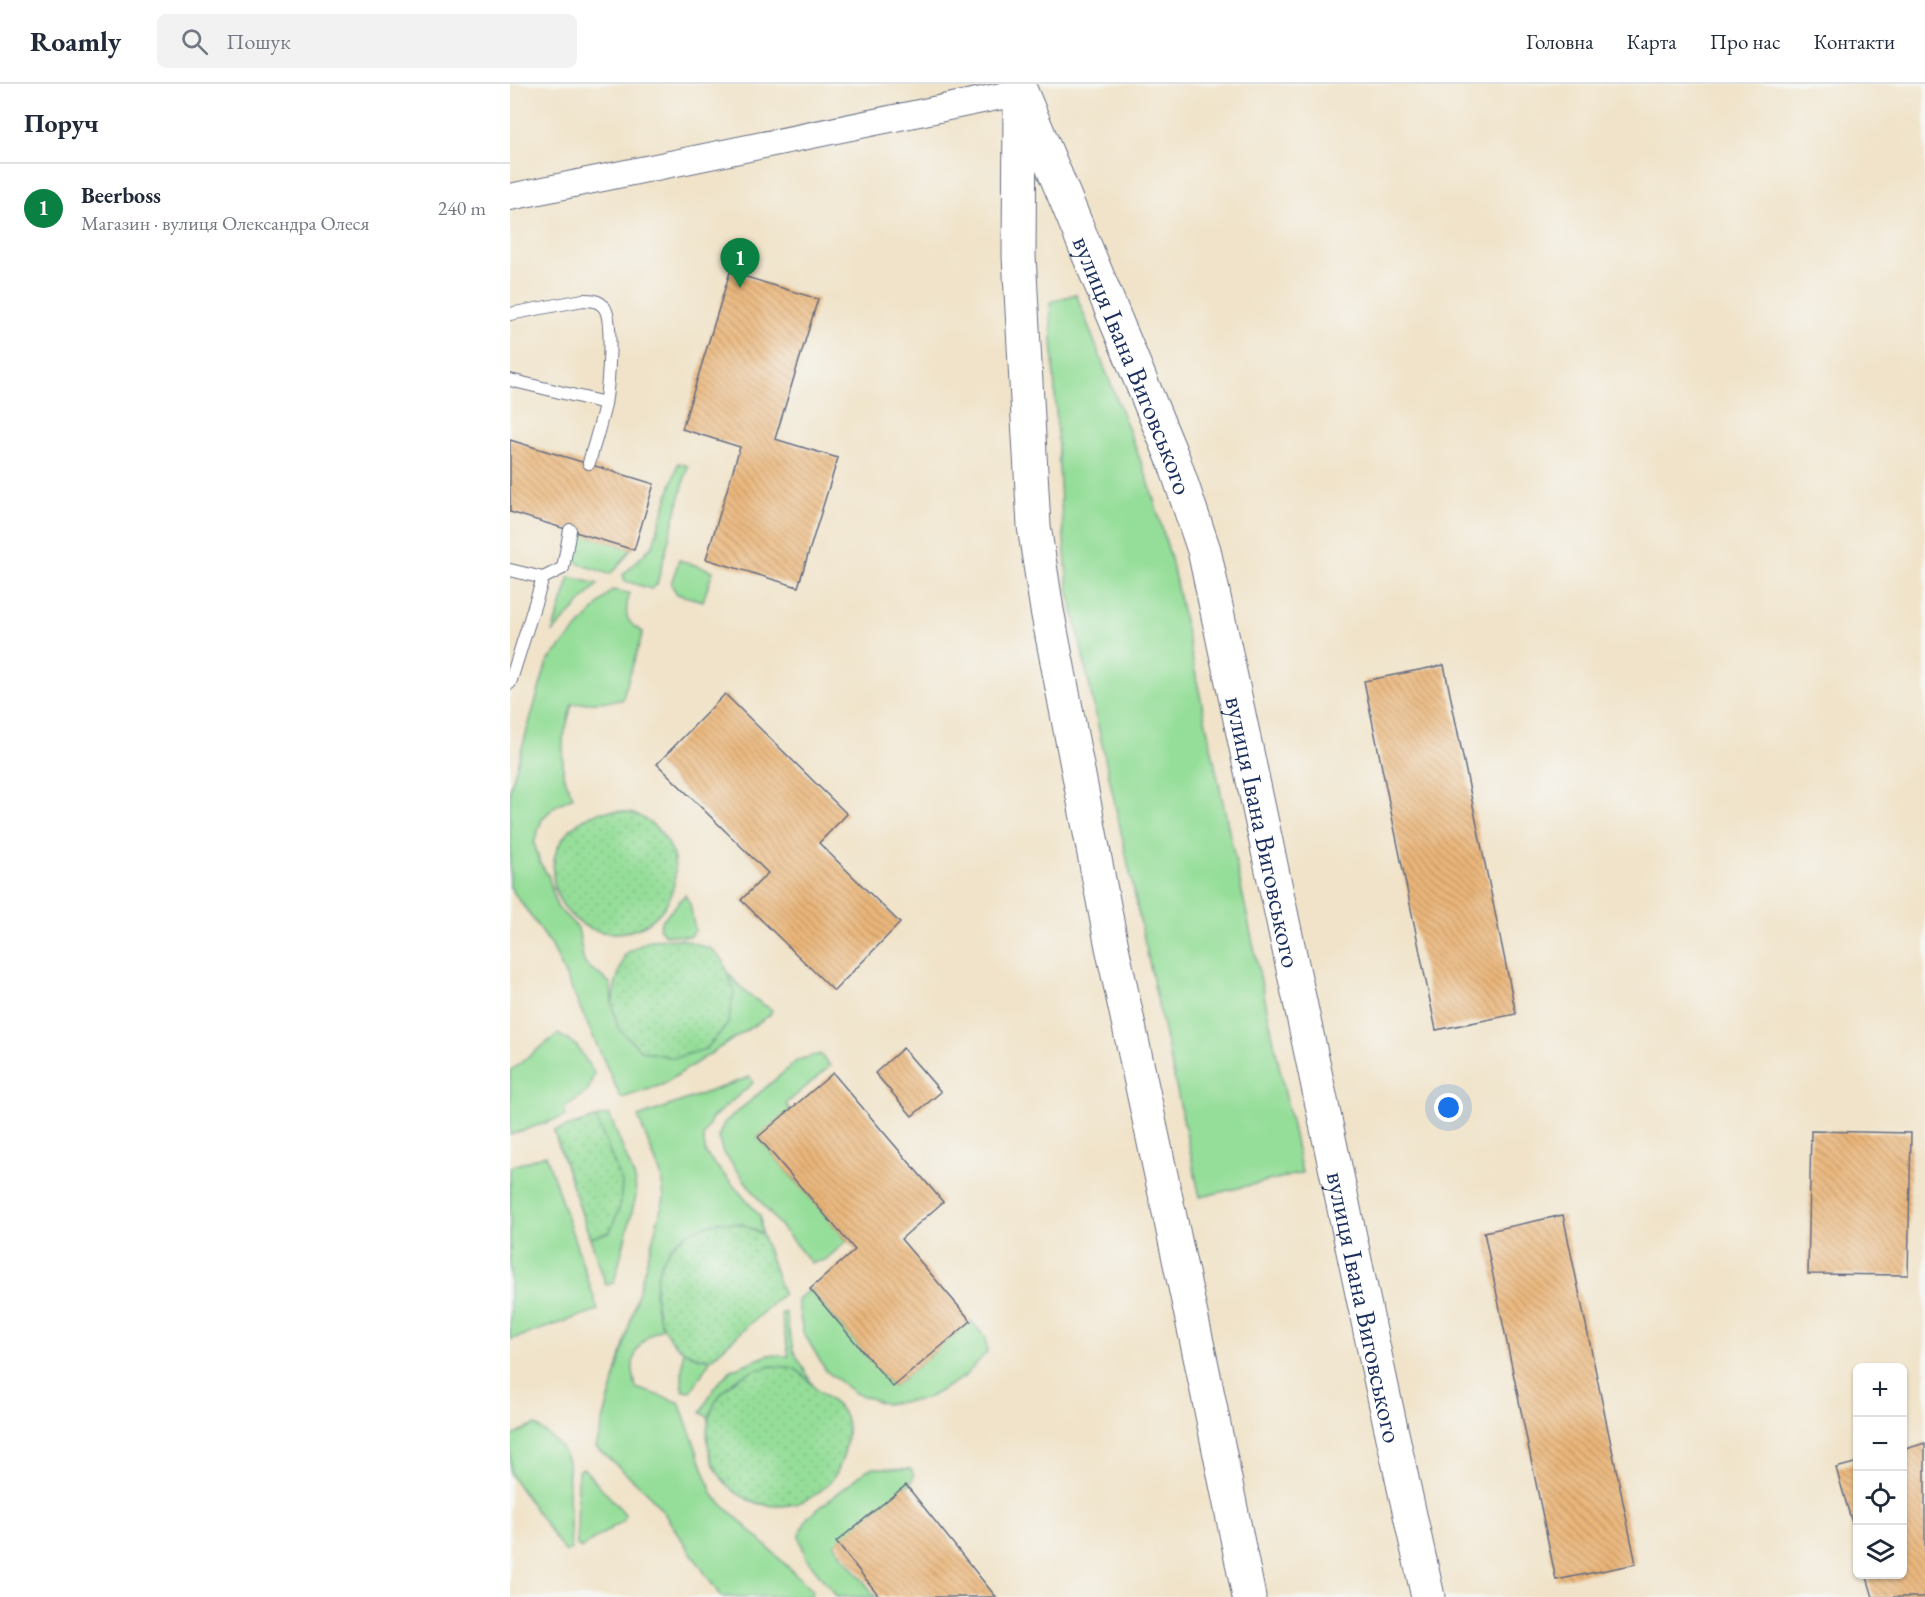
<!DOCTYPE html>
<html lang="uk">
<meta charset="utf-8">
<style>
body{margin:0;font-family:"EB Garamond",serif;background:#f2f2f3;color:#1f2937}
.controls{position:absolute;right:18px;bottom:18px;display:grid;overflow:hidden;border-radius:9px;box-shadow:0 2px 4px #0004}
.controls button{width:54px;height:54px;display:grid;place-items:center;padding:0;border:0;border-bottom:2px solid #e0e1e3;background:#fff;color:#1f2937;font:30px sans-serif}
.you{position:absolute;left:939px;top:1024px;width:21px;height:21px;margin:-15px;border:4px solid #fff;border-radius:50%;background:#1a73e8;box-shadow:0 0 0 9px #1a73e833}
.badge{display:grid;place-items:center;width:39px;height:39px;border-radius:50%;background:#0b8043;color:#fff;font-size:20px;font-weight:700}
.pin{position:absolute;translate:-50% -50px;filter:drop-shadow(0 2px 3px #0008)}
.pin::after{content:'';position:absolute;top:32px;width:21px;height:18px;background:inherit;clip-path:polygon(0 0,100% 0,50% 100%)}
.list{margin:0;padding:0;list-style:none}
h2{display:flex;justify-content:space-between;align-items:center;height:78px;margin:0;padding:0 24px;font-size:26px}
h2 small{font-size:20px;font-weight:400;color:#747a83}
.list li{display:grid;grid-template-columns:39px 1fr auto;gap:18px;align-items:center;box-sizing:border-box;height:90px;padding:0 24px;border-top:2px solid #e0e1e3}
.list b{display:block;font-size:22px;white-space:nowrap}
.list p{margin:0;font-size:20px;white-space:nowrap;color:#747a83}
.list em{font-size:20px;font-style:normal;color:#747a83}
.icon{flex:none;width:33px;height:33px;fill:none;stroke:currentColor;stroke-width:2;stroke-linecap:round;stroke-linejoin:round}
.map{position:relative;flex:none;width:1415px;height:1513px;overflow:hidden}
header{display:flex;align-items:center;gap:36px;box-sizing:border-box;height:84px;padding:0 30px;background:#fff;border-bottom:2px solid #e0e1e3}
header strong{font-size:28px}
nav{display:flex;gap:33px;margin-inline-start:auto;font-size:21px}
.search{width:420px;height:54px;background:#f2f2f3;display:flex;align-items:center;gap:15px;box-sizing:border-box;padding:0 21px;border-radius:9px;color:#747a83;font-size:22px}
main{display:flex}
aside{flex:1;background:#fff}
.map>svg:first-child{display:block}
.green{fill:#95de99;stroke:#58867c;stroke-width:1.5}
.park{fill:url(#park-dots);stroke:#58867c;stroke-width:1.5}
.building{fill:url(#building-back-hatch)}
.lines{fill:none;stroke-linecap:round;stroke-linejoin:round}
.service-casing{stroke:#666e83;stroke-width:14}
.minor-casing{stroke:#666e83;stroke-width:28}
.secondary-casing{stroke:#666e83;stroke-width:35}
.service{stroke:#fff;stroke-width:12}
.minor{stroke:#fff;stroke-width:26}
.secondary{stroke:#fff;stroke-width:33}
.labels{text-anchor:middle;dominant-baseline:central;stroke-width:4.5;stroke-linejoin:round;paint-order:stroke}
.street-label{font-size:27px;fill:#1b2f5e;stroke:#f6f6f2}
</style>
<header>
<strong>Roamly</strong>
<div class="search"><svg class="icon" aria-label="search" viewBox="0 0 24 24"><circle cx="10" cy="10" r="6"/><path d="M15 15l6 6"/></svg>Пошук</div>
<nav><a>Головна</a><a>Карта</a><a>Про нас</a><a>Контакти</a></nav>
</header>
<main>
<aside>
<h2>Поруч<small></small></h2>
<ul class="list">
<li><span class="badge">1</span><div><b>Beerboss</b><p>Магазин · вулиця Олександра Олеся</p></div><em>240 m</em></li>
</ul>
</aside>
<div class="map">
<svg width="1415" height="1513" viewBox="0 0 1415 1513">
<defs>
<pattern id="park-dots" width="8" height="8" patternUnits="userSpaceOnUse" patternTransform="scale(1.5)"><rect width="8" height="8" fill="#95de99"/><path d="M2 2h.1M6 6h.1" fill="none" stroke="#80bf86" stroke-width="1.8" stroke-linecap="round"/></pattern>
<pattern id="building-back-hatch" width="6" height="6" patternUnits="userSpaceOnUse" patternTransform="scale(1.5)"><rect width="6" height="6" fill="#ebb679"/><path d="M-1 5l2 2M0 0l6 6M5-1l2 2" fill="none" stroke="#be9466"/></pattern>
</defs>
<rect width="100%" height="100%" fill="#f6f6f2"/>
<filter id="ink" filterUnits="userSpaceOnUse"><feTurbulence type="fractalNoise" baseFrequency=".0167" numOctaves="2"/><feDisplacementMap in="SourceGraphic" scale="12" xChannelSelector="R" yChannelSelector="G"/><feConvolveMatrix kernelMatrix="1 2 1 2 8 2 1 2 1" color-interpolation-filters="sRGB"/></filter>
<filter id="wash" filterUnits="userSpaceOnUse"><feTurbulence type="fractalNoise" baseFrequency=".008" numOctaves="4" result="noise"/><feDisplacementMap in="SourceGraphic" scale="24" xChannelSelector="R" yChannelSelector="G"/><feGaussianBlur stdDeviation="1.35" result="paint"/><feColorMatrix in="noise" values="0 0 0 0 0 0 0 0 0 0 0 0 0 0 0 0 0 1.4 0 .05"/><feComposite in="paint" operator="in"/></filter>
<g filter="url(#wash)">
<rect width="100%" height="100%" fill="#f0e3c9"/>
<path class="green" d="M 566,210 L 638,396 L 661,475 L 792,1089 L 690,1113 L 558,503 L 551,420 L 540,218 Z
M 168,379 L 178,382 L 147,500 L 141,505 L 115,497 L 113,491 L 143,461 Z
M 73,450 L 121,465 L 107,484 L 99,490 L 69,480 L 65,473 Z
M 169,476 L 203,487 L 193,517 L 167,510 L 161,500 Z
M 60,493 L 88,500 L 42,549 Z
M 102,506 L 119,509 C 115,529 113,538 133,548 L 112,616 L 62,620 L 53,655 L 53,691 L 63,713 L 45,722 L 32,735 L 24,759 L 30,779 L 38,791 L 47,823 L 68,844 L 74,879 L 101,900 L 102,919 L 224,907 L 217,888 L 237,910 L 262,926 L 260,931 L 152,1001 L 111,1014 L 42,862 L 0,803 L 0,705 L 37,578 Z
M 175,811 L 180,820 L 185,847 L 180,852 L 155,851 L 149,844 L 152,837 Z
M 48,950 L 67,962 L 84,989 L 78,1007 L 54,1024 L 56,1032 L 0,1051 L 0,987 Z
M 310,970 L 320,982 L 276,1020 L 280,1026 L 248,1053 L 337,1157 L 315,1176 L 301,1179 L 258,1127 L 213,1068 L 208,1053 L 214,1039 L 288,976 Z
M 240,993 L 243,999 L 202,1034 L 193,1053 L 196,1070 L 250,1132 L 252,1150 L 232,1140 L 145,1222 L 153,1244 C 138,1249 125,1263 123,1280 C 122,1287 125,1297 126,1304 L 169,1318 L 203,1411 L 303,1507 L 300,1513 L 211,1513 L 154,1429 L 137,1408 L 86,1363 L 154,1114 L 151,1091 L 128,1033 Z
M 99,1030 L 125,1095 L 126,1112 L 104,1199 L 96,1201 L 44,1047 Z
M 36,1071 L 88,1226 L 0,1256 L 0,1083 Z
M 300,1205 L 383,1303 L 461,1237 L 476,1254 L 477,1268 L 454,1293 L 416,1315 L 376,1320 L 345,1309 L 316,1287 L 293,1248 L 287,1216 Z
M 275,1228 L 283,1266 L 304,1303 L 285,1285 L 205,1319 L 200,1334 L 191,1329 L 204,1304 L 221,1286 L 258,1271 L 279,1272 L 271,1230 Z
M 173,1265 L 190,1274 L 201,1275 L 181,1308 L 174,1307 L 172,1302 Z
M 25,1341 C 39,1352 53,1360 58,1378 L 61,1465 L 55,1468 L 0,1390 L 0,1353 Z
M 73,1384 L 115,1430 L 114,1436 L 71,1464 L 67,1462 L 68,1387 Z
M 365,1384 L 401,1385 L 404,1392 L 401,1399 L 324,1460 L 366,1513 L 327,1513 L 296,1474 L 289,1452 L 297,1434 L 357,1386 Z"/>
<path class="park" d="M43 788a61 61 0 1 1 122 0a61 61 0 1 1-122 0Z
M 172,855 L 201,865 L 213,876 L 224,907 L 218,940 L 196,965 L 164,974 L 132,967 L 108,944 L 102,919 L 106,898 L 115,870 L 140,856 Z
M 86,1034 L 112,1099 L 110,1122 L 100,1148 L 80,1154 L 44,1047 Z
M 209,1138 L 232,1140 L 252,1150 L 273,1210 L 201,1275 C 144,1273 127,1194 167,1157 C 179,1146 194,1142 209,1138 Z
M 262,1282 C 268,1283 279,1282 285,1285 C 293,1289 301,1301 308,1307 C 315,1313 327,1320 332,1327 C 343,1343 334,1373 327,1388 C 318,1405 298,1418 280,1421 C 197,1433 164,1321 240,1288 C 247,1285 255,1284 262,1282 Z"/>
<g id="blocks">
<path class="building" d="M 220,188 L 308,215 L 265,355 L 328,374 L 288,503 L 196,475 L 230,363 L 172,345 Z
M 0,356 L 144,400 L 124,466 L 0,428 Z
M 934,581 L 1006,930 L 926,946 L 854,597 Z
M 215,610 L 337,730 L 309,759 L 390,839 L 324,907 L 231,816 L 258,789 L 147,680 Z
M 393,964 L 431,1008 L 402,1032 L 365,989 Z
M 323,989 L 433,1118 L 391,1155 L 461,1237 L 383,1303 L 300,1205 L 345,1166 L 248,1053 Z
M 1301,1047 L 1401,1049 L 1398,1191 L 1298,1190 Z
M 1053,1131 L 1126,1480 L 1046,1496 L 974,1148 Z
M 1415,1359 L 1415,1513 L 1363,1513 L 1356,1490 L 1392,1490 L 1392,1366 Z
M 1348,1378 L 1348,1456 L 1347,1456 L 1326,1384 Z
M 396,1401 L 486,1513 L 370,1513 L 326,1458 Z"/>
</g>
</g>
<g filter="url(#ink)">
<use href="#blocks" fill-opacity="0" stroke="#666e83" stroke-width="1.5"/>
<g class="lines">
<defs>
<path id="service" d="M 0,230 L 73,216 C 81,216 88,216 94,223 C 104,236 98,303 95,320 C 91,340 84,360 79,379
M 0,296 L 95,319
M 0,486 L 33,494
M 0,599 L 33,494 L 53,484 L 60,446"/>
<path id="minor" d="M 0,113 L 511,8"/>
<g id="secondary">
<path id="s1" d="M 508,0 L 664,377 L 694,466 L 873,1308 L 918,1513"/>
<path d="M 510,22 L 509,172 L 524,442 L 537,526 L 602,863 L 692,1282 L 739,1513"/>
</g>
</defs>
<use href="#service" class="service-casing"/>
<use href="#minor" class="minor-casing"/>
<use href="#secondary" class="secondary-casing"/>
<use href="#service" class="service"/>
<use href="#minor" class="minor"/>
<use href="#secondary" class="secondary"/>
</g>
</g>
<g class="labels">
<g class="street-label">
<text stroke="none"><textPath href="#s1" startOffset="304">вулиця Івана Виговського</textPath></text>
<text stroke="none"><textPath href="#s1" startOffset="790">вулиця Івана Виговського</textPath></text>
<text stroke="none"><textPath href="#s1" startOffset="1276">вулиця Івана Виговського</textPath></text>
</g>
</g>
</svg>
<div class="controls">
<button>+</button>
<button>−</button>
<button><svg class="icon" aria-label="locate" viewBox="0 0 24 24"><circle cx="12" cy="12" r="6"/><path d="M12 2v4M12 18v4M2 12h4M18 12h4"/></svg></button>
<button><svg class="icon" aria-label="layers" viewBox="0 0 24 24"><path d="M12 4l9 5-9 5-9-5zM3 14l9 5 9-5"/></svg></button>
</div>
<div class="you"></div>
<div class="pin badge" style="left:230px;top:204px">1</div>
</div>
</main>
